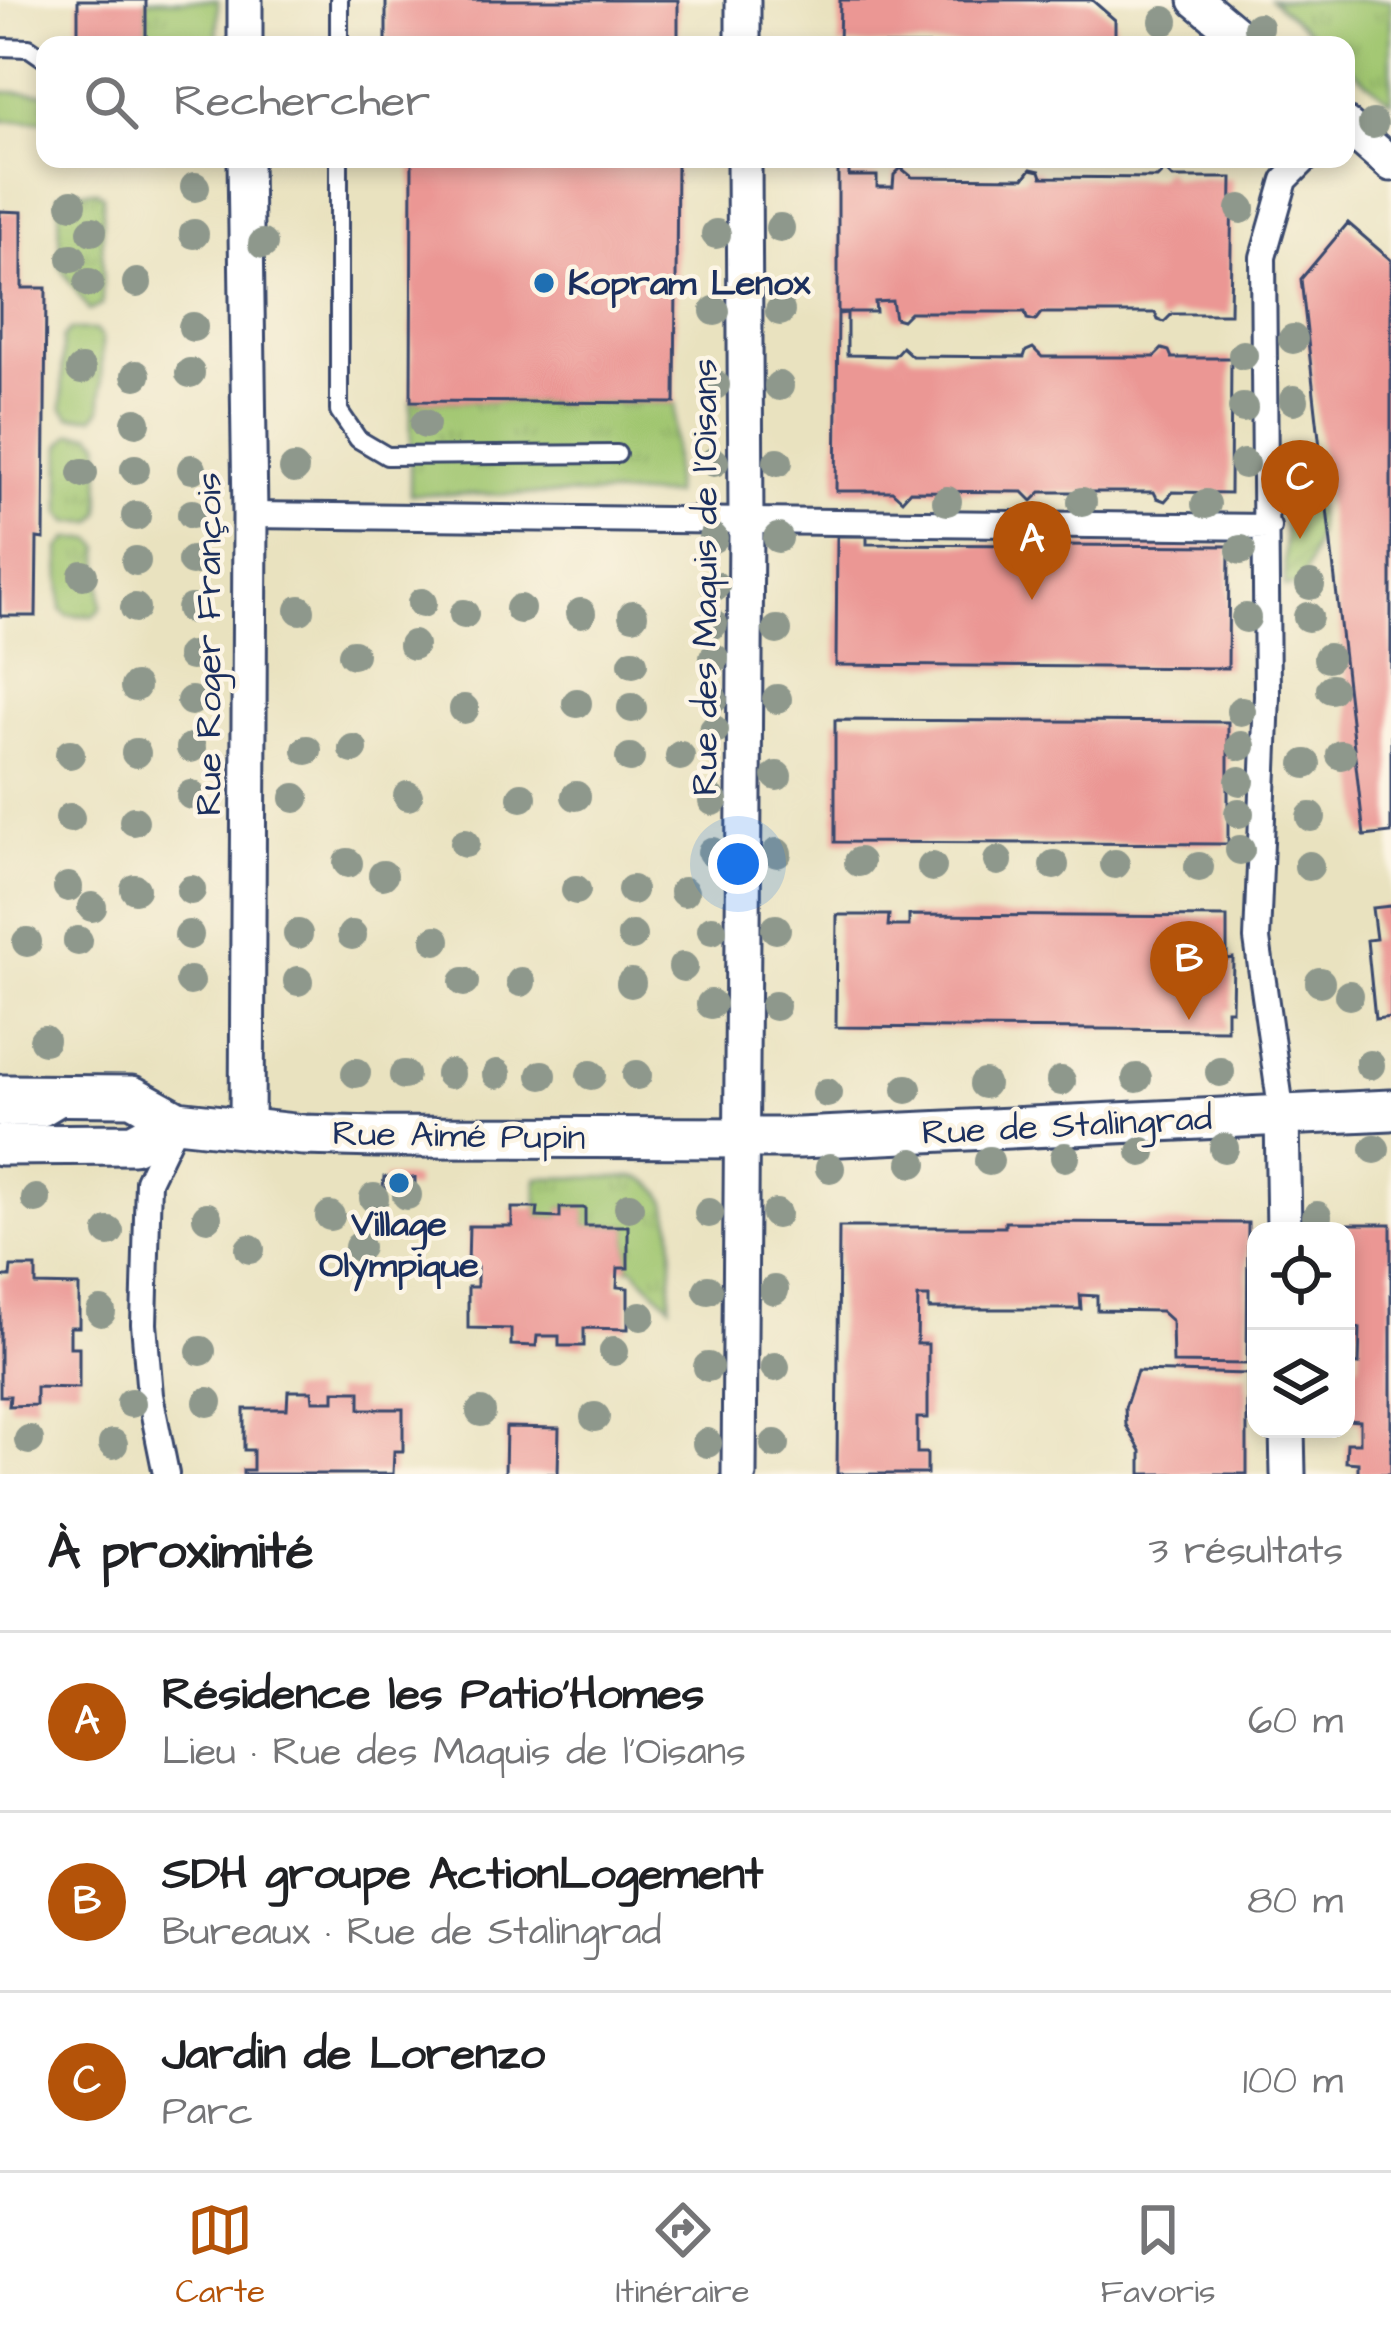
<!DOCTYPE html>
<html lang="fr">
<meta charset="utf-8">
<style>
body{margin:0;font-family:"Architects Daughter",sans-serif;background:#f6f6f6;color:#202124}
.controls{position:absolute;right:36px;bottom:36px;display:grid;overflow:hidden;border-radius:24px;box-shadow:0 6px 18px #0003}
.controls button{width:108px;height:108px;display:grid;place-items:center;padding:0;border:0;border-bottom:3px solid #e0e0e0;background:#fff;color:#202124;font:60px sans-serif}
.you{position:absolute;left:738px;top:864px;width:42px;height:42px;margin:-30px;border:9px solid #fff;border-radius:50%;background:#1a73e8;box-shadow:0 0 0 18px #1a73e833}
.badge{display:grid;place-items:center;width:78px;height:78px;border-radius:50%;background:#b45309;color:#fff;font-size:39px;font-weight:700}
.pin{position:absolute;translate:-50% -99px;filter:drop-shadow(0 3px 6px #0008)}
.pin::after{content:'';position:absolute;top:63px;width:42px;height:36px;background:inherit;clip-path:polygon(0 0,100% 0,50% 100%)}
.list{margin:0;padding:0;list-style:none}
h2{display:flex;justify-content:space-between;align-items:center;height:156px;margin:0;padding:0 48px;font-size:51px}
h2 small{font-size:39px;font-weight:400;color:#757577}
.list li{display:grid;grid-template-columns:78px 1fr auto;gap:36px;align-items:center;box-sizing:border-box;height:180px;padding:0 48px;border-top:3px solid #e0e0e0}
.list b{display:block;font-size:45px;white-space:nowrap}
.list p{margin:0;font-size:39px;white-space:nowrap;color:#757577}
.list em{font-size:39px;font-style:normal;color:#757577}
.icon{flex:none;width:66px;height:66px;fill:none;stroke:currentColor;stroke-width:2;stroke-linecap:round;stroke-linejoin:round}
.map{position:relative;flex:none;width:1391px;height:1474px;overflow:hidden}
.search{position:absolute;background:#fff;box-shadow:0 6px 18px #0003;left:36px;right:36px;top:36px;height:132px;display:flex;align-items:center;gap:30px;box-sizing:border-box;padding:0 42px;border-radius:24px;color:#757577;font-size:45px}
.sheet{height:696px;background:#fff}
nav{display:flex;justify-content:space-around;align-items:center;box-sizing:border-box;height:168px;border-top:3px solid #e0e0e0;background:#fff;font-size:33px;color:#757577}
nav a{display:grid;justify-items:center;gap:6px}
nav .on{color:#b45309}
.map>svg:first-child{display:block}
.grass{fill:url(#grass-tufts);stroke:#5e7a67;stroke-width:3}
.garden{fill:url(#garden-furrows);stroke:#5e7a67;stroke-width:3}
.building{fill:#eb9794}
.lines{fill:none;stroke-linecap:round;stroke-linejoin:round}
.service-casing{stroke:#3a4a6d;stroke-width:22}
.pedestrian-casing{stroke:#3a4a6d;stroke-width:30}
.minor-casing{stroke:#3a4a6d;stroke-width:39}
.tertiary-casing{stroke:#3a4a6d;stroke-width:45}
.service{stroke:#fff;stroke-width:16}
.pedestrian{stroke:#fff;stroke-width:24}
.minor{stroke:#fff;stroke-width:33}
.tertiary{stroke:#fff;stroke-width:39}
.tree{fill:#8e988c}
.poi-dot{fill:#1f6fb2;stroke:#fcf5e5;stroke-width:4.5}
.labels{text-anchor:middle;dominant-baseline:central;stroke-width:9;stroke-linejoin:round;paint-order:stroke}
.poi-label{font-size:36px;font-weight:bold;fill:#1b2f5e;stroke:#fcf5e5;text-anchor:start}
.street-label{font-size:36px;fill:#1b2f5e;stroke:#fcf5e5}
</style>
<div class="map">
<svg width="1391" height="1474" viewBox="0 0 1391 1474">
<defs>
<pattern id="grass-tufts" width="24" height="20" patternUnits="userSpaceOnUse" patternTransform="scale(3)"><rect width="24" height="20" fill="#a0c670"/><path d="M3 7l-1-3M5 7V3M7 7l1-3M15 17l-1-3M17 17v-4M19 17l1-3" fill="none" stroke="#89aa63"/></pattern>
<pattern id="garden-furrows" width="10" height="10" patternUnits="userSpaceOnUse" patternTransform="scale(3)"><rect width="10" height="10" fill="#a0c670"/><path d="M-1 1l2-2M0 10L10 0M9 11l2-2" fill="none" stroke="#89aa63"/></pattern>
</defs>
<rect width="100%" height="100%" fill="#fcf5e5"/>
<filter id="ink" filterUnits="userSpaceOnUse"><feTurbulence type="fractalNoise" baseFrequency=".00833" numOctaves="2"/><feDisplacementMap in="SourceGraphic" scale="24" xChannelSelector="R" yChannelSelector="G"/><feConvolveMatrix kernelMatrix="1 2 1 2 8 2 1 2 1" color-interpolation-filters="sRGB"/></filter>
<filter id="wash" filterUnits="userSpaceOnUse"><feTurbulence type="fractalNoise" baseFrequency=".004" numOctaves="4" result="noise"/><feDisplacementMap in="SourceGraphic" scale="48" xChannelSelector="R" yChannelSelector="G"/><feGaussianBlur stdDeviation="2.7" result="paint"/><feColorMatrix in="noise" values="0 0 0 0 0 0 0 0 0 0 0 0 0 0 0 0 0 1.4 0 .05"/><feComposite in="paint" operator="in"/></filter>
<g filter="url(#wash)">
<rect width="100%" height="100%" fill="#e9e2bf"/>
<path class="grass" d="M 146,0 L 218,0 L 217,45 L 146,45 Z
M 1271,0 L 1391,0 L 1391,102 L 1346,64 L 1346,45 L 1324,45 Z
M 0,92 L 45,93 L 45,121 L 0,121 Z
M 66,191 L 97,191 L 103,196 L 102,305 L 89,311 L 60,266 L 59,195 Z
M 70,330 L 95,330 L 102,338 L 101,409 L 94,417 L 70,417 L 62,408 L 63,338 Z
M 411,401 L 675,403 L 673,495 L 410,494 Z
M 71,434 L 92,434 L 100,442 L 101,513 L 94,522 L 69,522 L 61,513 L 61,445 Z
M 69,539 L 93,539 L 100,547 L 101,608 L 93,616 L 67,615 L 61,609 L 60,548 Z
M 633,1177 C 687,1183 670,1265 670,1305 L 633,1268 L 628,1268 L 628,1226 L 585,1226 L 584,1208 L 561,1208 L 560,1218 L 537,1217 L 537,1178 Z"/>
<path class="garden" d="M 1302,481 C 1333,507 1311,555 1301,586 L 1285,587 L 1284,494 Z"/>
<g id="blocks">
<path class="building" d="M 78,0 L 146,0 L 146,45 L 78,45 Z
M 386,0 L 678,0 L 678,45 L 386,45 Z
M 840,0 L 1092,0 L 1115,20 L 1115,45 L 839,45 Z
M 412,159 L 677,159 L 675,403 L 411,401 Z
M 838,159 L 849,159 L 849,176 L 877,176 L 877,187 L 893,187 L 894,175 L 901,168 L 912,177 L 1024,178 L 1031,169 L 1040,171 L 1042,177 L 1157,178 L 1165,170 L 1173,178 L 1232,178 L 1230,314 L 1172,314 L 1164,322 L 1158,320 L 1155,313 L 1041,313 L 1035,321 L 1027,319 L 1025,312 L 910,312 L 902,320 L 895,318 L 892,301 L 875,302 L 876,312 L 838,312 Z
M 0,211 L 22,212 L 22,288 L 46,288 L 44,539 L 37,538 L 36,616 L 0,616 Z
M 1348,223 L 1391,260 L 1391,833 L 1364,836 L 1301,279 Z
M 847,313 L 847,355 L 894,356 L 902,347 L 912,356 L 1024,357 L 1026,351 L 1033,348 L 1042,357 L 1154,357 L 1162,349 L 1169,351 L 1172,358 L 1231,358 L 1230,493 L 1173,492 L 1165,501 L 1157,498 L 1154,492 L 1041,492 L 1032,501 L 1023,492 L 910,491 L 902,500 L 892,491 L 836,491 L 838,314 Z
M 837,536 L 867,536 L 867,544 L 1229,546 L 1228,668 L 836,665 Z
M 835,720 L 1228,722 L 1228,844 L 835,842 Z
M 1391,906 L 1391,1017 L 1375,1019 L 1367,940 L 1376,939 L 1372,908 Z
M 837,915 L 889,915 L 888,926 L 909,926 L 909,915 L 1227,917 L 1227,959 L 1233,958 L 1232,1010 L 1227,1010 L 1227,1030 L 836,1027 Z
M 384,1177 L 415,1178 L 415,1188 L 383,1187 Z
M 512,1208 L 538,1208 L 537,1217 L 560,1218 L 560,1208 L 585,1208 L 585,1226 L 628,1226 L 628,1268 L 618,1268 L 617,1287 L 628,1288 L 628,1329 L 584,1328 L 584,1346 L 559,1346 L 559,1336 L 537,1336 L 536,1346 L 511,1345 L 511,1329 L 468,1328 L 468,1287 L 477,1287 L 477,1267 L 468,1267 L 469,1226 L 512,1226 Z
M 1005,1222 L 1248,1223 L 1247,1364 L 1173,1363 L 1172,1321 L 1161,1311 L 1097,1310 L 1097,1296 L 1080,1295 L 1081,1309 L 929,1309 L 929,1297 L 918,1297 L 917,1344 L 928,1344 L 928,1418 L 917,1418 L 917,1453 L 927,1453 L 927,1474 L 837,1474 L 839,1227 L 1005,1227 Z
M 1348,1224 L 1391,1224 L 1391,1474 L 1358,1474 L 1358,1463 L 1346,1462 L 1347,1443 L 1360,1443 L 1360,1421 L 1347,1420 L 1347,1363 L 1359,1364 L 1360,1328 L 1348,1328 Z
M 11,1267 L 36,1267 L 36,1285 L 79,1286 L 79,1327 L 70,1327 L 70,1347 L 79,1347 L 79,1388 L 36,1387 L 36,1405 L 9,1406 L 10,1396 L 0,1396 L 0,1277 L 10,1277 Z
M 1137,1371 L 1247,1374 L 1247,1474 L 1141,1474 L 1141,1451 L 1126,1425 L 1125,1408 Z
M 288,1391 L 312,1391 L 313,1401 L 334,1401 L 334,1391 L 360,1391 L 360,1409 L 403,1409 L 403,1451 L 394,1451 L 393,1474 L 243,1474 L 243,1470 L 253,1470 L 253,1450 L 244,1450 L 244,1409 L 287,1409 Z
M 506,1427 L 559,1428 L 558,1474 L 505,1474 Z"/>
</g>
</g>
<g filter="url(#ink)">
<use href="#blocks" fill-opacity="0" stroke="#3a4a6d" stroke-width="3"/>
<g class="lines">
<defs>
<path id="service" d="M 339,45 L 339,0
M 0,47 L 29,48 L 45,59
M 339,159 L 339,411 L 358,439 L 387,456 L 617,454
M 0,1118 L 45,1117 L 65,1105"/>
<path id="pedestrian" d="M 250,515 L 1268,527
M 1282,1116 L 1257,939 L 1267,696 L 1263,257 L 1285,180 L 1306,159
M 166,1474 L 150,1395 L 144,1324 L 148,1181 L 175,1125"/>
<path id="minor" d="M 743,0 L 743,45
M 1196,0 L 1250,45
M 245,45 L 245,0
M 1346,125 L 1391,164
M 245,159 L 250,515 L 247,1130
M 1282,1116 L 1284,1231
M 1287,1429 L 1288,1474
M 739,1474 L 746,523 L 744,159"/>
<path id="tertiary" d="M 0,1095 L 132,1096 L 177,1121 L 303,1135 L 377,1137 L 799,1138 L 1391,1110
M 0,1145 L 133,1144 L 177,1121"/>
</defs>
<use href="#service" class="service-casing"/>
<use href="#pedestrian" class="pedestrian-casing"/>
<use href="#minor" class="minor-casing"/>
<use href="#tertiary" class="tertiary-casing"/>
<use href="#service" class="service"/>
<use href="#pedestrian" class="pedestrian"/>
<use href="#minor" class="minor"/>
<use href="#tertiary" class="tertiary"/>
</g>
<g class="tree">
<circle cx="1164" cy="21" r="15"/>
<circle cx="1258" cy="27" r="15"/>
<circle cx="1373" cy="124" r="15"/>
<circle cx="195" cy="187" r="15"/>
<circle cx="72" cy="204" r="15"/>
<circle cx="1241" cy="209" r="15"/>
<circle cx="780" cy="228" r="15"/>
<circle cx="92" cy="231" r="15"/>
<circle cx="194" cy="234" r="15"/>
<circle cx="716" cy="234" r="15"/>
<circle cx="263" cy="244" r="15"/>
<circle cx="72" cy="258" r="15"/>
<circle cx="89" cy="283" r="15"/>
<circle cx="137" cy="283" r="15"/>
<circle cx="715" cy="311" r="15"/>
<circle cx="780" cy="311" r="15"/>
<circle cx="193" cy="327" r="15"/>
<circle cx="1293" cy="339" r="15"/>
<circle cx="1243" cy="355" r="15"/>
<circle cx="81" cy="370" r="15"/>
<circle cx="190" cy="373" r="15"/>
<circle cx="136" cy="375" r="15"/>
<circle cx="715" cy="385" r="15"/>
<circle cx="779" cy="386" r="15"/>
<circle cx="1294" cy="400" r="15"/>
<circle cx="1243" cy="408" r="15"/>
<circle cx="136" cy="422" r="15"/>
<circle cx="425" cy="424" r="15"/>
<circle cx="714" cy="462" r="15"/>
<circle cx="778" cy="462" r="15"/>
<circle cx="1244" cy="464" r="15"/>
<circle cx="135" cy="469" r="15"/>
<circle cx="192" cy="469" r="15"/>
<circle cx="294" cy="469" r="15"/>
<circle cx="83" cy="473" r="15"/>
<circle cx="947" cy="501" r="15"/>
<circle cx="1082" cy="502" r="15"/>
<circle cx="1206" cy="504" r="15"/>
<circle cx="192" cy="514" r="15"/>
<circle cx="136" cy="516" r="15"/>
<circle cx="713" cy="538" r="15"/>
<circle cx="778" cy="538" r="15"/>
<circle cx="1241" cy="550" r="15"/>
<circle cx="136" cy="561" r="15"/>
<circle cx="192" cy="561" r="15"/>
<circle cx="83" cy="575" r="15"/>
<circle cx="1310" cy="585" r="15"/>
<circle cx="715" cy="586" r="15"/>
<circle cx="422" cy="603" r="15"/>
<circle cx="135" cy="608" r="15"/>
<circle cx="191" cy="609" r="15"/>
<circle cx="520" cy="609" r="15"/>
<circle cx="300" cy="610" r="15"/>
<circle cx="581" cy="613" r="15"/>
<circle cx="464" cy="614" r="15"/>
<circle cx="633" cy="615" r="15"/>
<circle cx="1308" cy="617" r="15"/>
<circle cx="1246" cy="618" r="15"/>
<circle cx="713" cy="624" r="15"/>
<circle cx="777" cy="630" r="15"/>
<circle cx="413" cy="645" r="15"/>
<circle cx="353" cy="654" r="15"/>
<circle cx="191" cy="656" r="15"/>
<circle cx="714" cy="658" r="15"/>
<circle cx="1328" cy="658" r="15"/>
<circle cx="633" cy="663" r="15"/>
<circle cx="135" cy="687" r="15"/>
<circle cx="1331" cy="689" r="15"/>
<circle cx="713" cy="699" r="15"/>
<circle cx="777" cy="699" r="15"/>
<circle cx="191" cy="701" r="15"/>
<circle cx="577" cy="703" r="15"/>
<circle cx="632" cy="708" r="15"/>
<circle cx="464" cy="709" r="15"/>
<circle cx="1241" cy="711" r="15"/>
<circle cx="714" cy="730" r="15"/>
<circle cx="1241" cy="746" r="15"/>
<circle cx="191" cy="748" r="15"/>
<circle cx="353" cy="749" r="15"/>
<circle cx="307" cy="750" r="15"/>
<circle cx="136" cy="753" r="15"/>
<circle cx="70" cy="754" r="15"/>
<circle cx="1341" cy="755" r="15"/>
<circle cx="680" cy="756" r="15"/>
<circle cx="630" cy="758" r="15"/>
<circle cx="1306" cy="764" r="15"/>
<circle cx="777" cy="776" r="15"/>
<circle cx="1240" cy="781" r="15"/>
<circle cx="191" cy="795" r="15"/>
<circle cx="408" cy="796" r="15"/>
<circle cx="576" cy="796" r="15"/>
<circle cx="522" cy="797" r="15"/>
<circle cx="295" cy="798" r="15"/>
<circle cx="713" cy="801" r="15"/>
<circle cx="1239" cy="813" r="15"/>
<circle cx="1311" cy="817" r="15"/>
<circle cx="70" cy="818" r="15"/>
<circle cx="134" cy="821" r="15"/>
<circle cx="465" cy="843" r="15"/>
<circle cx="1240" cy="850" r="15"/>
<circle cx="712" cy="852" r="15"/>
<circle cx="777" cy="853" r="15"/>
<circle cx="998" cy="861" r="15"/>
<circle cx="859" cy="862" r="15"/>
<circle cx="348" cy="863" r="15"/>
<circle cx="1115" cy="864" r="15"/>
<circle cx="1054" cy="865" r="15"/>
<circle cx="1309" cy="866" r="15"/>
<circle cx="932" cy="867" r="15"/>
<circle cx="1199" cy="867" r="15"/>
<circle cx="383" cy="875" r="15"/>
<circle cx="68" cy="887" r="15"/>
<circle cx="135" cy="889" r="15"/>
<circle cx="191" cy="890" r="15"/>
<circle cx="576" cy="890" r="15"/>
<circle cx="632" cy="890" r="15"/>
<circle cx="684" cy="892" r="15"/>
<circle cx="92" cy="907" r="15"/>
<circle cx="776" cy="929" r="15"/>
<circle cx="712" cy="930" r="15"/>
<circle cx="298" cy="934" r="15"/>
<circle cx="189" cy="935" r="15"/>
<circle cx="352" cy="935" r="15"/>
<circle cx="632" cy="936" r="15"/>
<circle cx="436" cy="940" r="15"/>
<circle cx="78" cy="941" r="15"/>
<circle cx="27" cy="942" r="15"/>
<circle cx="683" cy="967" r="15"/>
<circle cx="190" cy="981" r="15"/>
<circle cx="298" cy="981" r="15"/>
<circle cx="464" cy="982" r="15"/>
<circle cx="521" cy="982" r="15"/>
<circle cx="1320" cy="982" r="15"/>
<circle cx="631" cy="983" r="15"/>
<circle cx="1349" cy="995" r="15"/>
<circle cx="711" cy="1004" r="15"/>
<circle cx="775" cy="1006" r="15"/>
<circle cx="44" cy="1040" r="15"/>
<circle cx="1370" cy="1065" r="15"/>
<circle cx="1220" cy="1072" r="15"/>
<circle cx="356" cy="1073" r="15"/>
<circle cx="450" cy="1074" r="15"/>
<circle cx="497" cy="1074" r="15"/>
<circle cx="404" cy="1075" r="15"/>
<circle cx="542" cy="1075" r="15"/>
<circle cx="591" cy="1075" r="15"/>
<circle cx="637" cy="1075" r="15"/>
<circle cx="1137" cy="1078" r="15"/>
<circle cx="1061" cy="1081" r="15"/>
<circle cx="984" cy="1084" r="15"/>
<circle cx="907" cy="1089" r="15"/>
<circle cx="827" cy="1093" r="15"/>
<circle cx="1224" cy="1148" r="15"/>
<circle cx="1375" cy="1149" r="15"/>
<circle cx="1142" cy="1152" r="15"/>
<circle cx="1065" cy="1157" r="15"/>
<circle cx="989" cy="1161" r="15"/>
<circle cx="913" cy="1163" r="15"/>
<circle cx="830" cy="1168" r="15"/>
<circle cx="407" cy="1195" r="15"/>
<circle cx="374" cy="1198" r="15"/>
<circle cx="36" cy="1199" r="15"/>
<circle cx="629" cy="1207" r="15"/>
<circle cx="709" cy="1213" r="15"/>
<circle cx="776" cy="1214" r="15"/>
<circle cx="330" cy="1216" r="15"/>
<circle cx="1317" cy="1216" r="15"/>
<circle cx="207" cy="1217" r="15"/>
<circle cx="109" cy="1232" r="15"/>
<circle cx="359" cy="1247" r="15"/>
<circle cx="250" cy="1249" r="15"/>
<circle cx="708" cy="1290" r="15"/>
<circle cx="774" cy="1290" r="15"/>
<circle cx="101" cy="1312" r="15"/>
<circle cx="641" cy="1316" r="15"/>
<circle cx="201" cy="1351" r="15"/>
<circle cx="614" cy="1351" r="15"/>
<circle cx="708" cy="1367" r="15"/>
<circle cx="775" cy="1367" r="15"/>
<circle cx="208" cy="1402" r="15"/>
<circle cx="131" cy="1403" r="15"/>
<circle cx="481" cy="1412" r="15"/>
<circle cx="595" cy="1417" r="15"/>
<circle cx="29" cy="1440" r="15"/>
<circle cx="707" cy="1443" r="15"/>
<circle cx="113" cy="1444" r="15"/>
<circle cx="775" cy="1444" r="15"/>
</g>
</g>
<g class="poi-dot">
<circle cx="544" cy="283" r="12"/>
<circle cx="399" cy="1183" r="12"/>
</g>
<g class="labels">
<g class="poi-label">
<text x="568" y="283">Kopram Lenox</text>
<text x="399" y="1224" text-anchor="middle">Village<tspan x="399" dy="41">Olympique</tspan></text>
</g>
<g class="street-label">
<text transform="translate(705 577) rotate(-90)">Rue des Maquis de l'Oisans</text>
<text transform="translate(209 644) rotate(-90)">Rue Roger François</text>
<text transform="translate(1067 1126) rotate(-3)">Rue de Stalingrad</text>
<text transform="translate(459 1136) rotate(1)">Rue Aimé Pupin</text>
</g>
</g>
</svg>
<div class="controls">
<button><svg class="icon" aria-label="locate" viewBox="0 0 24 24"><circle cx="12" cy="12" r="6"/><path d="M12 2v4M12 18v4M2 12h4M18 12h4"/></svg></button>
<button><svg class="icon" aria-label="layers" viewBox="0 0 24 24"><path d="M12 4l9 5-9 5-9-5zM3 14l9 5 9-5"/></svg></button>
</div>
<div class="you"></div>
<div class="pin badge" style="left:1032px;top:600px">A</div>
<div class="pin badge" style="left:1189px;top:1020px">B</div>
<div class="pin badge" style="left:1300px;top:539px">C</div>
<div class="search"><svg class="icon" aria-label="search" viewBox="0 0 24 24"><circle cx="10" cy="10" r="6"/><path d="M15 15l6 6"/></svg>Rechercher</div>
</div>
<section class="sheet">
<h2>À proximité<small>3 résultats</small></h2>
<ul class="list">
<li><span class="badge">A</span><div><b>Résidence les Patio'Homes</b><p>Lieu · Rue des Maquis de l'Oisans</p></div><em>60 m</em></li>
<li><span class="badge">B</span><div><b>SDH groupe ActionLogement</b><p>Bureaux · Rue de Stalingrad</p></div><em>80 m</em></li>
<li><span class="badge">C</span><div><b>Jardin de Lorenzo</b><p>Parc</p></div><em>100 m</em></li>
</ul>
</section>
<nav>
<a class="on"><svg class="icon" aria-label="map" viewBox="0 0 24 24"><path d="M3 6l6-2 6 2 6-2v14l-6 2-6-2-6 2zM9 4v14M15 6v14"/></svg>Carte</a>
<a><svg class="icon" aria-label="directions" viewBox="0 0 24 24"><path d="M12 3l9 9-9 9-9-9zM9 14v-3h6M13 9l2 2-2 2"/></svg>Itinéraire</a>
<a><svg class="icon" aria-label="saved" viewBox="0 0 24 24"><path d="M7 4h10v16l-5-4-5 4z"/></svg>Favoris</a>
</nav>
